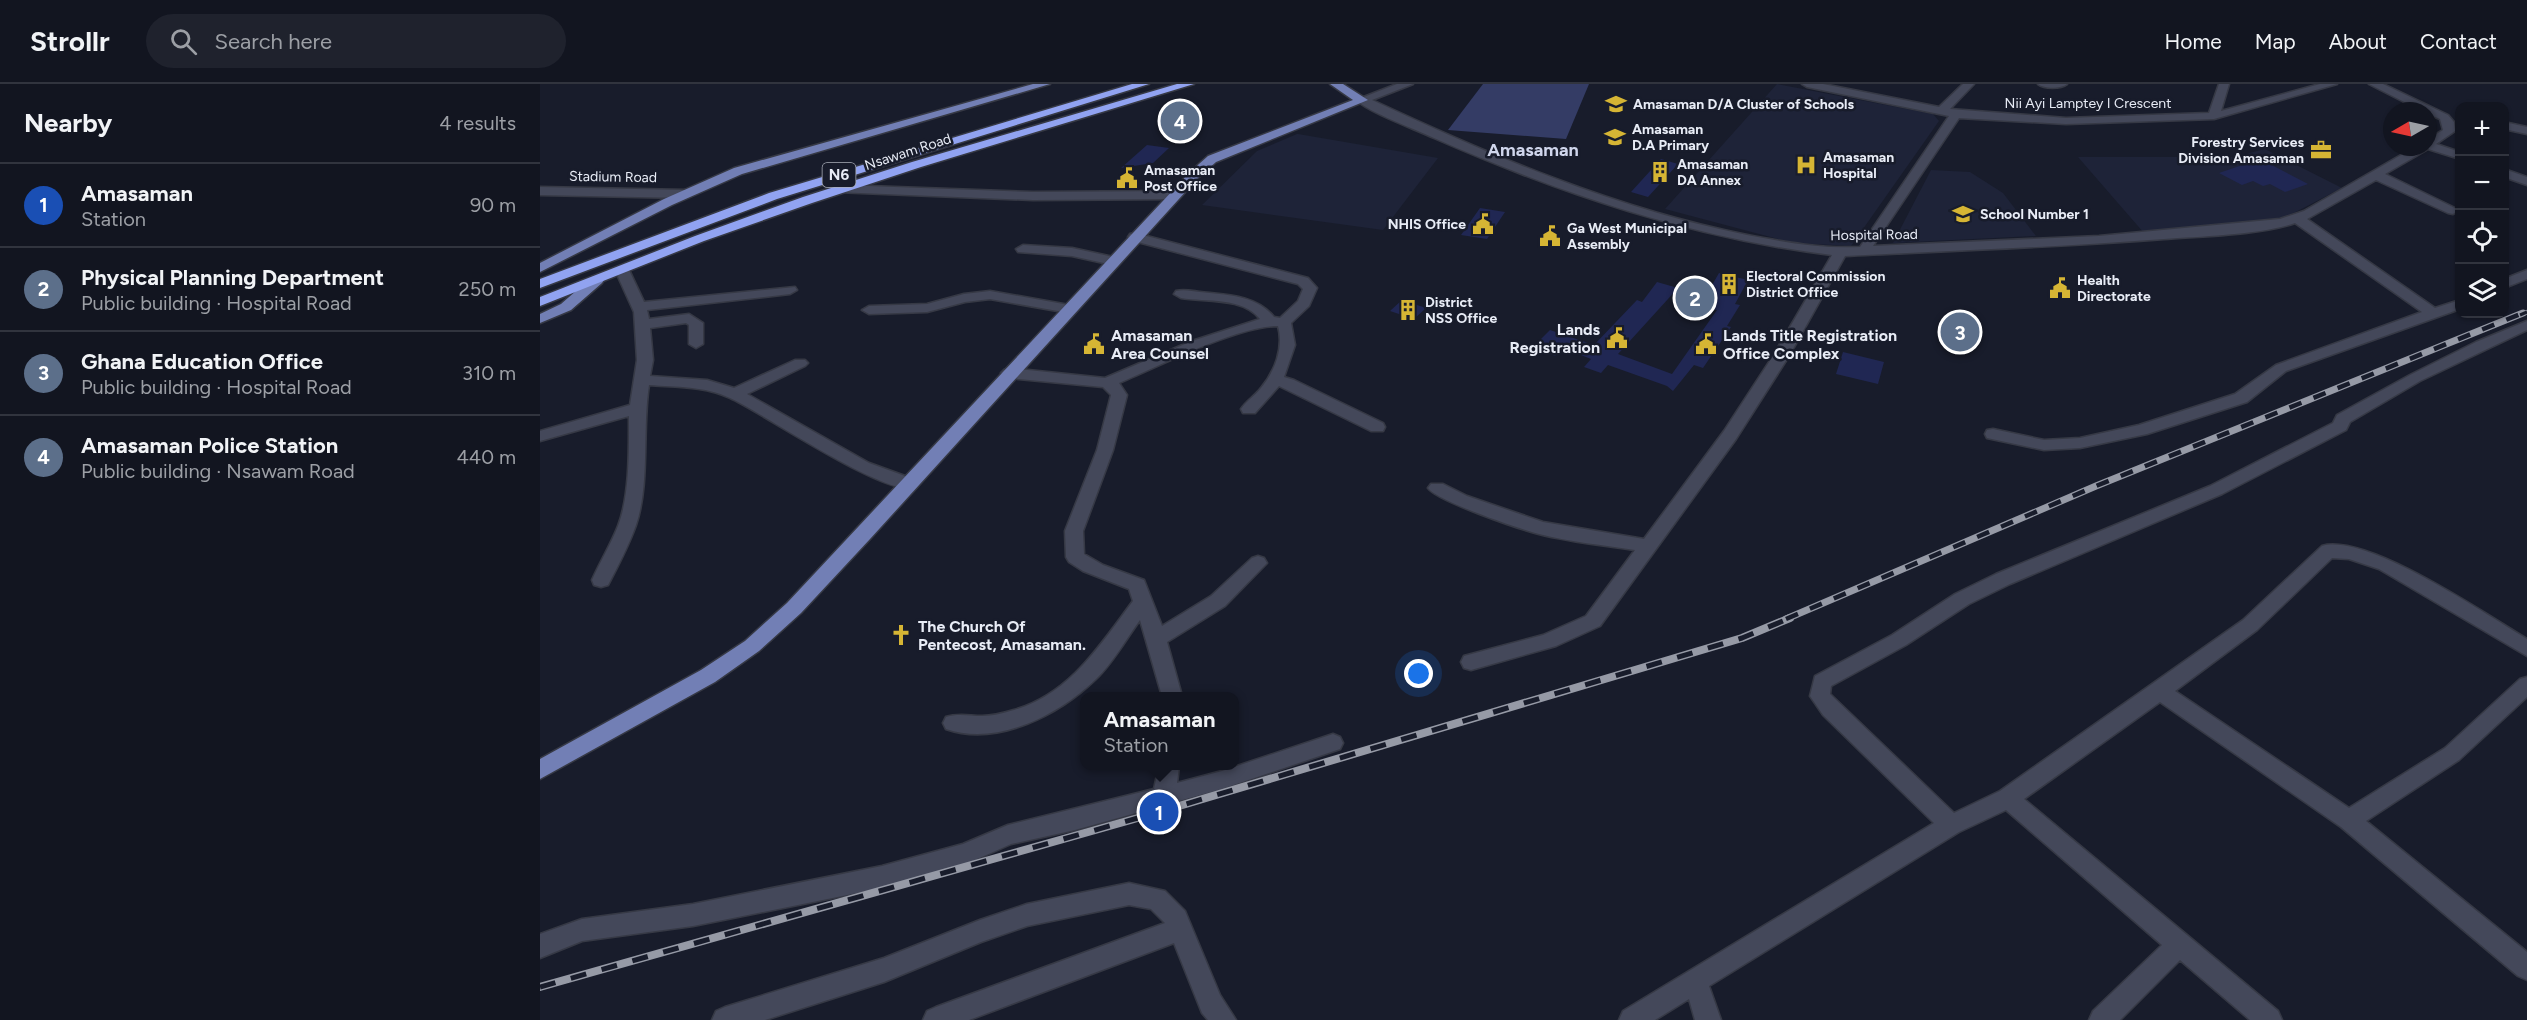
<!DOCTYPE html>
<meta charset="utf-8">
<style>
body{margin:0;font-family:Figtree,sans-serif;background:#1f222d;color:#f1f3f6}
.controls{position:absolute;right:18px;top:18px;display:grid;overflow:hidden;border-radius:12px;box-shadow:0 2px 4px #0004}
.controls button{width:54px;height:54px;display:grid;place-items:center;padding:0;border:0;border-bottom:2px solid #31343e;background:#121520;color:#f1f3f6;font:30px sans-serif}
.compass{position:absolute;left:1843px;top:18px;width:54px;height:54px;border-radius:50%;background:#121520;box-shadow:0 2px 4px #0004;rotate:261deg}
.you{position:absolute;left:879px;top:590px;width:21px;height:21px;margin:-15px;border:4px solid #fff;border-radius:50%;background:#1a73e8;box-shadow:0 0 0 9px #1a73e833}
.badge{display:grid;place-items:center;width:39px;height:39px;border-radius:50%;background:#d6b534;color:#fff;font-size:20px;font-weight:700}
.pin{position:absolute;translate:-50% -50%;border:3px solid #fff;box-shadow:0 2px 6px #0006}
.popup{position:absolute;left:540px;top:608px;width:159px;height:78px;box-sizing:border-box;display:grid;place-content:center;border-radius:12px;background:#121520;filter:drop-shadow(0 2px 4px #0005);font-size:20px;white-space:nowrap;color:#9c9fa5}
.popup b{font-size:22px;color:#f1f3f6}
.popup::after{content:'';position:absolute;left:50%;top:100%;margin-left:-12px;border:12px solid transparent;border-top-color:#121520}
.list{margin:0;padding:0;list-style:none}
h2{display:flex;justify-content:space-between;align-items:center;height:78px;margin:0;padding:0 24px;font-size:26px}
h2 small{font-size:20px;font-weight:400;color:#9c9fa5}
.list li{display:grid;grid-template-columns:39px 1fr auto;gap:18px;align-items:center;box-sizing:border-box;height:84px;padding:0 24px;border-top:2px solid #31343e}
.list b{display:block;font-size:22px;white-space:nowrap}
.list p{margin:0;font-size:20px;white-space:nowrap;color:#9c9fa5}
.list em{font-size:20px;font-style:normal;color:#9c9fa5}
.icon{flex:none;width:33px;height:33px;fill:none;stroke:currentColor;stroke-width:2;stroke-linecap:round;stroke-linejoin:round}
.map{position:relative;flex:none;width:1987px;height:936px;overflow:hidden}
header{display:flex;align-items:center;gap:36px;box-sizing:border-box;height:84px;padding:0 30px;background:#121520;border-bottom:2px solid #31343e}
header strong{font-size:28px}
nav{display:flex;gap:33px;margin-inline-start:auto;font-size:21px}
.search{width:420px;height:54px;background:#1f222d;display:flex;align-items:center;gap:15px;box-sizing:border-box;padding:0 21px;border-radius:33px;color:#9c9fa5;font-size:22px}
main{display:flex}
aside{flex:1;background:#121520}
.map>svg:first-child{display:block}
.built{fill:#1e2338}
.green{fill:#343c65}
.building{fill:#202753}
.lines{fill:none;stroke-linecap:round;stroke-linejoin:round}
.minor-casing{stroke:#363945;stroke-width:3}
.major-casing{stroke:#363945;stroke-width:3}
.highway-casing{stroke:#363945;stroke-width:3}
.minor{fill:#44485a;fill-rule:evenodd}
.major{fill:#727fb5;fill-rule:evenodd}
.highway{fill:#91a3f1;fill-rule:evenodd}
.rail-far2-casing{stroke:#969aa6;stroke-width:4.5}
.rail-far1-casing{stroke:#969aa6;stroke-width:7}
.rail-casing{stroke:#969aa6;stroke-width:8}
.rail-far2{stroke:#181c2b;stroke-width:3;stroke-dasharray:10;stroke-linecap:butt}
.rail-far1{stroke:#181c2b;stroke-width:4.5;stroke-dasharray:13;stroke-linecap:butt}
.rail{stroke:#181c2b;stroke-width:5;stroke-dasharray:16;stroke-linecap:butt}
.labels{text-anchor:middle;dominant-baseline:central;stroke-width:5;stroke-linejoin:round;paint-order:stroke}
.far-street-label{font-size:14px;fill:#e8ecf6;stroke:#181c2b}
.far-poi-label{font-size:14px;font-weight:bold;fill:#e8ecf6;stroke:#181c2b;text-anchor:start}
.shield{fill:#181c2b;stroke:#aaaeb9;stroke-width:1.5}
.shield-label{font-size:15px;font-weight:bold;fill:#e8ecf6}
.poi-label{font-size:16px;font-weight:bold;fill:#e8ecf6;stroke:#181c2b;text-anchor:start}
.far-district-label{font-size:18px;font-weight:bold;fill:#d0d6ec;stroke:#181c2b}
</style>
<header>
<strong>Strollr</strong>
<div class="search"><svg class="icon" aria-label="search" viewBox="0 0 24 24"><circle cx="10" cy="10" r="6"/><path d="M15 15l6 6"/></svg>Search here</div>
<nav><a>Home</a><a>Map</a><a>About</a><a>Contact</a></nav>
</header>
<main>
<aside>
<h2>Nearby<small>4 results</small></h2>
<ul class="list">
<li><span class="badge" style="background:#1a4fb4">1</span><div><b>Amasaman</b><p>Station</p></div><em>90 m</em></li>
<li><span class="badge" style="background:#5c6f8a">2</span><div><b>Physical Planning Department</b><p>Public building · Hospital Road</p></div><em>250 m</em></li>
<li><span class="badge" style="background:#5c6f8a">3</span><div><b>Ghana Education Office</b><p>Public building · Hospital Road</p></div><em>310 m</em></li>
<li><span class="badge" style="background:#5c6f8a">4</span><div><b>Amasaman Police Station</b><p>Public building · Nsawam Road</p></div><em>440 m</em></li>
</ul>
</aside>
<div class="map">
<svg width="1987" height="936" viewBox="0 0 1987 936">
<rect width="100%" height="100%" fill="#181c2b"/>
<path class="built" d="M 1237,0 L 1393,30 L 1399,37 L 1311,162 L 1253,159 L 1125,125 Z
M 757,50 L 758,50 L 898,74 L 843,146 L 662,121 L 717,67 Z
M 1725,65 L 1802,104 L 1740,136 L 1604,149 L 1538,73 L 1694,73 Z
M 1391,86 L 1430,88 L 1463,109 L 1496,152 L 1353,159 Z"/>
<path class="green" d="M 943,0 L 1049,0 L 1026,55 L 908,46 Z"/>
<path class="building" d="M 607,61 L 629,64 L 613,79 L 581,84 Z
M 1121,75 L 1138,80 L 1108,113 L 1091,108 Z
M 1720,75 L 1768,100 L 1745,108 L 1730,100 L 1723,102 L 1713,97 L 1702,101 L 1679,89 Z
M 940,124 L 965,128 L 947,155 L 921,151 Z
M 1179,189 L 1208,196 L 1195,220 L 1200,221 L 1187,242 L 1191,243 L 1163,284 L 1154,281 L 1133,307 L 1127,302 L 1068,281 L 1061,289 L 1044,283 L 1051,275 L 1023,264 L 1015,272 L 993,263 L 1010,246 L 1054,261 L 1097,216 L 1102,218 L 1117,198 L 1138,204 L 1078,270 L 1132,290 L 1177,226 L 1160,222 Z
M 862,216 L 886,224 L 874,235 L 850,227 Z
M 1303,268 L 1344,278 L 1338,300 L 1296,290 Z"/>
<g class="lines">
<defs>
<path id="minor" d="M 857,0 L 873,0 L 832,16 C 952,72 1076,125 1207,151 C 1244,158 1282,165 1320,163 L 1409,32 L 1267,3 L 1262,0 L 1283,0 L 1399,23 L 1423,0 L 1434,0 L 1410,25 L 1526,34 L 1669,29 L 1679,0 L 1689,0 L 1681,27 L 1780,0 L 1797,0 L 1674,35 L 1526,40 L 1419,34 L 1333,162 L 1559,152 L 1740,135 L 1764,127 L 1875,63 L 1888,63 L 1888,55 L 1903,46 L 1900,35 L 1888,30 L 1888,27 L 1882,27 L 1829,0 L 1843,0 L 1908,31 L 1914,38 L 1915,47 L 1896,60 L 1920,68 L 1920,75 L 1888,65 L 1845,90 L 1919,126 L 1913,130 L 1908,129 L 1836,96 L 1767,135 L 1895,224 L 1920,216 L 1920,225 L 1746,287 L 1707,318 L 1607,350 L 1540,364 L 1504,366 L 1447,354 L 1445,350 L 1447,346 L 1453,345 L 1504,356 L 1540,354 L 1599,341 L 1695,310 L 1736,281 L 1882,228 L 1755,139 C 1720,151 1662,152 1624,155 C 1518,163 1410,167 1305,172 L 1249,272 L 1196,355 L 1060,542 L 1016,562 L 931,586 L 924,584 L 921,578 L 924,572 L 1003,551 L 1046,532 L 1095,466 C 1063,461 1030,458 999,450 C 980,445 897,417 888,404 L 891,400 L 903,400 L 927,412 L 1003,438 L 1104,455 L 1184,347 L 1233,272 L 1292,171 C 1152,154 1022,110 894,54 C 875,45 830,29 816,16 Z
M 1498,0 L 1527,0 C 1521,5 1504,5 1498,0 Z
M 1964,38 L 1987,43 L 1987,50 L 1964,45 Z
M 1964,85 L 1987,93 L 1987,101 L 1964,93 Z
M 300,101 L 493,108 L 636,107 L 642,111 L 636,115 L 493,116 L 296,108 L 294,105 L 296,102 Z
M 0,103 L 146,106 L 152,110 L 146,114 L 0,111 Z
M 595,149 L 768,194 L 777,204 L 769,222 L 751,239 L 755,261 L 744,293 L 754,296 L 843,339 L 845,343 L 843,347 L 831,347 L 739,302 L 715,329 L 703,329 L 701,325 C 706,317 715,312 721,304 C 735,287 744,264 738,242 C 697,242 620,282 579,299 L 587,311 L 573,366 L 543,447 L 544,470 L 563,481 L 604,496 L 622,542 L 671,512 L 712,474 L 718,472 L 724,474 L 727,479 L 685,522 L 627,558 L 642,612 L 622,612 L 600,536 C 586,555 573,579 556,595 C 520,630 458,663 406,645 L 403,639 L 406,633 C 418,629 430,632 442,632 C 452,632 464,629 474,626 C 530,610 560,561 593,517 L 589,505 L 543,487 L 529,478 L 526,473 L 525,447 L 557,366 L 571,311 L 563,303 L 469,294 L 464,292 L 461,289 L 464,286 L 469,284 L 565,294 L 652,257 L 720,235 C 703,213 666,218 641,214 L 634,210 L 636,207 C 644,205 652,207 660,208 C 687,211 716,211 734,233 L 740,234 L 758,217 L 763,205 L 758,200 L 590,156 L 588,153 L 590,150 Z
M 483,161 L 532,164 L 578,174 L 580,177 L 573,181 L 532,172 L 478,168 L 476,165 Z
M 82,182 L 89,186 L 104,218 L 255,203 L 257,206 L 250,210 L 107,226 L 109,235 L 149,230 L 163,239 L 163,260 L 156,264 L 149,260 L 149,241 L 146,239 L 110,244 L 113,276 L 110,292 L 167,296 L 194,304 L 255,276 L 265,276 L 268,279 L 265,282 L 207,310 L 329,379 L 376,396 L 378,400 L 376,404 C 345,413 225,330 190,314 C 165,302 136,303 109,301 C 102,345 110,400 96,441 C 89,461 78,482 68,501 L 61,503 L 54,501 L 52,496 C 60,478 71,460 78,442 C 90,411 89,365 89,332 L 0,357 L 0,347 L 90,321 L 97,276 L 94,228 L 75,186 Z
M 1987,186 L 1987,195 L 1964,204 L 1964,195 Z
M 450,207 L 529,221 L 536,225 L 529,229 L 450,215 L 425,218 L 387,228 L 329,230 L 322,226 L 329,222 L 387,220 L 424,210 Z
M 1987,237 L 1987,246 L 1880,297 L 1810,338 L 1806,346 L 1682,410 L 1470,500 L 1429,520 L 1366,561 L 1291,602 L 1290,610 L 1414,729 L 1460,707 L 1703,536 L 1782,462 C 1827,449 1945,530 1987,555 L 1987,572 L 1839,485 L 1809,475 L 1792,474 L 1717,546 L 1635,607 L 1809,724 L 1905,664 L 1980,595 L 1987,593 L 1987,613 L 1919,676 L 1826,737 L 1987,868 L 1987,896 L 1978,892 L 1801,743 L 1620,618 L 1484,715 L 1738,927 L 1742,936 L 1710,936 L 1640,876 L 1580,936 L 1549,936 L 1553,927 L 1622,861 L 1466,726 L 1419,748 L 1169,902 L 1181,936 L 1155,936 L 1149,915 L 1115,936 L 1079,936 L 1083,927 L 1394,739 L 1283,631 L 1270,612 L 1275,592 L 1352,551 L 1415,510 L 1456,490 L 1670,402 L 1793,339 L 1797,331 L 1870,291 L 1936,258 Z
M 793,650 L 800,653 L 803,659 L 800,665 L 682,705 L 535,746 L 471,760 L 426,780 L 342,804 L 153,842 L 42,857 L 0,874 L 0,850 L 42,835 L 153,820 L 342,782 L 423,760 L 468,741 L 614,705 L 619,682 L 639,682 L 637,699 L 682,687 Z
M 589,799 L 625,807 L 645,827 L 680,911 L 696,936 L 668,936 L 662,929 L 634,859 L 429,936 L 383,936 L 387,927 L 396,923 L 625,839 L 611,825 L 589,821 L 487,842 L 441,858 L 344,898 L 225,936 L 172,936 L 176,927 L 185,923 L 344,874 L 440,836 L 487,820 Z"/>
<path id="major" d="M 493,0 L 510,0 L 202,90 L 132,121 L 0,188 L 0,179 L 124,115 L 194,84 Z
M 790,0 L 803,0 L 828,16 L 676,78 L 658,94 L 330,455 L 261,529 L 219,567 L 175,598 L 0,695 L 0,675 L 161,586 L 205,557 L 247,519 L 650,88 L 668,72 L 813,16 Z
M 57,192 L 62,193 L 64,196 L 62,199 L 31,226 L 0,239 L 0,230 L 21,220 L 52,193 Z"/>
<path id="highway" d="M 592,0 L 609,0 L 237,115 L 0,204 L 0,195 L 229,109 Z
M 637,0 L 654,0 L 381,83 L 272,119 L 164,157 L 0,222 L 0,213 L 155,152 L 263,113 L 372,78 Z"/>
</defs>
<use href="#minor" class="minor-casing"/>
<use href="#major" class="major-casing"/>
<use href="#highway" class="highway-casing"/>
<use href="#minor" class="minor"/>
<use href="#major" class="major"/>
<use href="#highway" class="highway"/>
<defs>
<path id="rail-far2" d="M 1980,231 L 1987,228"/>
<path id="rail-far1" d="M 1246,535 L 1556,402 L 1983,229"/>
<path id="rail" d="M 0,903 L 619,728 L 1202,554 L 1250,534"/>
</defs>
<use href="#rail-far2" class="rail-far2-casing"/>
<use href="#rail-far1" class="rail-far1-casing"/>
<use href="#rail" class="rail-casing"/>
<use href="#rail-far2" class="rail-far2"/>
<use href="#rail-far1" class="rail-far1"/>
<use href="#rail" class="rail"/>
</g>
<defs>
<symbol id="school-bare" viewBox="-9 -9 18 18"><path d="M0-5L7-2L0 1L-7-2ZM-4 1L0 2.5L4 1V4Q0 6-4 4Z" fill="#d6b534" stroke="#181c2b" stroke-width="2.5" paint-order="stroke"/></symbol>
<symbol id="office-bare" viewBox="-9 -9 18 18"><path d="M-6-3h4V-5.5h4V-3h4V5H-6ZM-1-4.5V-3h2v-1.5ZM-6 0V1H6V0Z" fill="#d6b534" stroke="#181c2b" stroke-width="2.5" paint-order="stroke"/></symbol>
<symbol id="hospital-bare" viewBox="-9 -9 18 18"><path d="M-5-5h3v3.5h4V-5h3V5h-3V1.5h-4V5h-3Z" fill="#d6b534" stroke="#181c2b" stroke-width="2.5" paint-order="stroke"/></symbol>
<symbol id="building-bare" viewBox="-9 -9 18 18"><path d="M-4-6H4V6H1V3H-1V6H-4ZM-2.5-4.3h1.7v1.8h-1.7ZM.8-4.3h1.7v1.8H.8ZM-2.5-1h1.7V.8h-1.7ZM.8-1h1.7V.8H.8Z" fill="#d6b534" stroke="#181c2b" stroke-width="2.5" paint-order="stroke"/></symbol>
<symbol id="civic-bare" viewBox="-9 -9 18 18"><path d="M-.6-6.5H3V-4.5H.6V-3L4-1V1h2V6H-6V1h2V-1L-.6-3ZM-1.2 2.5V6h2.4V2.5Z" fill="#d6b534" stroke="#181c2b" stroke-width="2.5" paint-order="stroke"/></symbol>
<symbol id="church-bare" viewBox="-9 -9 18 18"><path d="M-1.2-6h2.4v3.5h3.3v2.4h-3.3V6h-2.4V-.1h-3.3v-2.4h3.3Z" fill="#d6b534" stroke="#181c2b" stroke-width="2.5" paint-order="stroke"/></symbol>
</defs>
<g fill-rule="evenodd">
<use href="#school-bare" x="1061" y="5" width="30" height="30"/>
<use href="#school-bare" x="1060" y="38" width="30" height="30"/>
<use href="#office-bare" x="1766" y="51" width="30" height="30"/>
<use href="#hospital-bare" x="1251" y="66" width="30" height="30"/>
<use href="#building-bare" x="1105" y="73" width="30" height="30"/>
<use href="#civic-bare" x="572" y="79" width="30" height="30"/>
<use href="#school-bare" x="1408" y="115" width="30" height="30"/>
<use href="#civic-bare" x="928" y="125" width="30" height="30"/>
<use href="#civic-bare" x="995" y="137" width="30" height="30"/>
<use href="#building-bare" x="1174" y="185" width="30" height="30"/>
<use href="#civic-bare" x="1505" y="189" width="30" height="30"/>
<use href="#building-bare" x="853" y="211" width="30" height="30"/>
<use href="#civic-bare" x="1062" y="239" width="30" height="30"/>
<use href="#civic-bare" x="539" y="245" width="30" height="30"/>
<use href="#civic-bare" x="1151" y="245" width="30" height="30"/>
<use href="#church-bare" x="346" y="536" width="30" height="30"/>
</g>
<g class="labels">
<g class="far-street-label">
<text x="1548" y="19">Nii Ayi Lamptey I Crescent</text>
<text transform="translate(368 68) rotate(-18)">Nsawam Road</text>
<text transform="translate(73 93) rotate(1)">Stadium Road</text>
<text transform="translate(1334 151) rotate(-1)">Hospital Road</text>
</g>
<g class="far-poi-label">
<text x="1093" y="20">Amasaman D/A Cluster of Schools</text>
<text x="1092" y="45">Amasaman<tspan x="1092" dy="16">D.A Primary</tspan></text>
<text x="1764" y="58" text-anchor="end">Forestry Services<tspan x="1764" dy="16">Division Amasaman</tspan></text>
<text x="1283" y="73">Amasaman<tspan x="1283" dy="16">Hospital</tspan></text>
<text x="1137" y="80">Amasaman<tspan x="1137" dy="16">DA Annex</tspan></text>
<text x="604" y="86">Amasaman<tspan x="604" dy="16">Post Office</tspan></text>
<text x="1440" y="130">School Number 1</text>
<text x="926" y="140" text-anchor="end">NHIS Office</text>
<text x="1027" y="144">Ga West Municipal<tspan x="1027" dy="16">Assembly</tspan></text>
<text x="1206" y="192">Electoral Commission<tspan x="1206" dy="16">District Office</tspan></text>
<text x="1537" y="196">Health<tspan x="1537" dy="16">Directorate</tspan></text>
<text x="885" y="218">District<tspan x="885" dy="16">NSS Office</tspan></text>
</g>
<rect class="shield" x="282.5" y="79" width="33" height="24" rx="4.5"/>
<g class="shield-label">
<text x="299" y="91">N6</text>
</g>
<g class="poi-label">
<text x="1060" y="245" text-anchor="end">Lands<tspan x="1060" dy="18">Registration</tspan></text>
<text x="571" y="251">Amasaman<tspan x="571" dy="18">Area Counsel</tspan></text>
<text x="1183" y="251">Lands Title Registration<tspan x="1183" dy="18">Office Complex</tspan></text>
<text x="378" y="542">The Church Of<tspan x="378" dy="18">Pentecost, Amasaman.</tspan></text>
</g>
<g class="far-district-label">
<text x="993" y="66">Amasaman</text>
</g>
</g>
</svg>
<div class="controls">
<button>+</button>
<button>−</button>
<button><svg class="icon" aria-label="locate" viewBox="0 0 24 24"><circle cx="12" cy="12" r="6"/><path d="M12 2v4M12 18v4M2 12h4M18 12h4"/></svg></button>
<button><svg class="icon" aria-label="layers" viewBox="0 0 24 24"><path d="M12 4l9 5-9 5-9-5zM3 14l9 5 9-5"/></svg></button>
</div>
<svg class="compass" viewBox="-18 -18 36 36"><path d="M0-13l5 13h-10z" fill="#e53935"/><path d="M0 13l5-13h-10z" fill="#9c9fa5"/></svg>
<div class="you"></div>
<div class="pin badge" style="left:619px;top:728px;background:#1a4fb4">1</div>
<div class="popup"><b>Amasaman</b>Station</div>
<div class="pin badge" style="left:1155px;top:214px;background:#5c6f8a">2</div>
<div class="pin badge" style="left:1420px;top:248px;background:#5c6f8a">3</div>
<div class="pin badge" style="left:640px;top:37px;background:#5c6f8a">4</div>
</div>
</main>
